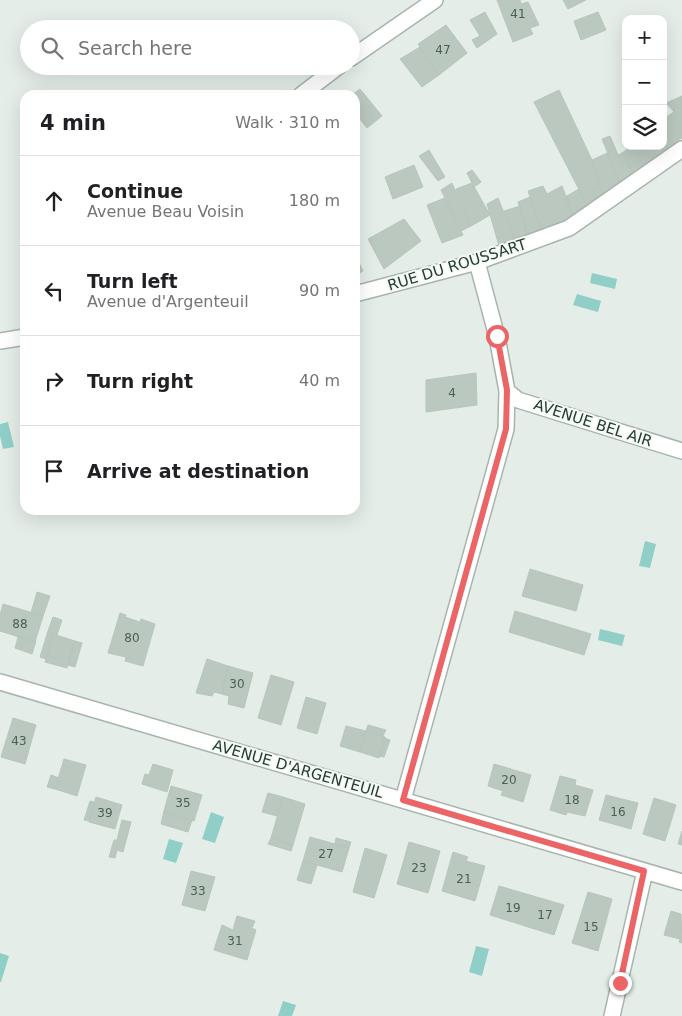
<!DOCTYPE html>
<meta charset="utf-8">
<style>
body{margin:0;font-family:"DejaVu Sans",sans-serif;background:#f2f2f2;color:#202124}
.controls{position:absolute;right:15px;top:15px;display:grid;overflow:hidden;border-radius:10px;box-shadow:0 5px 20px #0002}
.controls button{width:45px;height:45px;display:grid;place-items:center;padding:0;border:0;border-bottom:1px solid #e0e0e0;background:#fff;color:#202124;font:25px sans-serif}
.stop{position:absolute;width:15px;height:15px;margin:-11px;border:4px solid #eb6567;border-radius:50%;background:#fff}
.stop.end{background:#eb6567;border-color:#fff;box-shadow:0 1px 5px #0008}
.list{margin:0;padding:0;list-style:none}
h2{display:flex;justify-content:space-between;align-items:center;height:65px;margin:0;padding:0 20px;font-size:21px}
h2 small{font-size:16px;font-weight:400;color:#757577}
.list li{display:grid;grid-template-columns:32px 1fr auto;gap:15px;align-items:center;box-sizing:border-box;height:90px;padding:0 20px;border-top:1px solid #e0e0e0}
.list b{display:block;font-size:19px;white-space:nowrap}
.list p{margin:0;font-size:16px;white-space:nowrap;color:#757577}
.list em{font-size:16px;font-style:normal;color:#757577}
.icon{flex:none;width:28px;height:28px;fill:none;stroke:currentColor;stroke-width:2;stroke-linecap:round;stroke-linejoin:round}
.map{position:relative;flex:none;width:682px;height:1016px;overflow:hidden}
.search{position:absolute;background:#fff;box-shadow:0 5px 20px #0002;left:20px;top:20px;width:340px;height:55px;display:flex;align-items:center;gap:12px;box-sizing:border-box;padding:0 18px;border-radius:28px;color:#757577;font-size:19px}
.panel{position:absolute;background:#fff;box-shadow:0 5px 20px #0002;left:20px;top:90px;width:340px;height:425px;border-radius:15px}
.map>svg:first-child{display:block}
.water{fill:#90cfc8}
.building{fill:#bac8bf;stroke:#b7c6bc}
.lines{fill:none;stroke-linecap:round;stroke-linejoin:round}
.street-casing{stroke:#a7b5ac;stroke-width:18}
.street{stroke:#fff;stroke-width:15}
.route{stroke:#eb6567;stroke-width:6}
.labels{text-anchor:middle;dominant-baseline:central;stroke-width:4;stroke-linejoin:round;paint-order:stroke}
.number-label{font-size:12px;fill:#4a6054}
.street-label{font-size:15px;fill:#243e30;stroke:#f5f9f6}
</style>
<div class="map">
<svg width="682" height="1016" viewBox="0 0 682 1016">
<rect width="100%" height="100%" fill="#e4ede7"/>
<path class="water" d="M 592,273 L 617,279 L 615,289 L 590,283 Z
M 577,294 L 601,301 L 598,312 L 573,305 Z
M 8,422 L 14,447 L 3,449 L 0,436 L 0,424 Z
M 645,541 L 656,544 L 650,568 L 639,566 Z
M 600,629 L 625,635 L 622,646 L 598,640 Z
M 211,812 L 224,817 L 215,843 L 202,839 Z
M 169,839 L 183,843 L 176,863 L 163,859 Z
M 476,946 L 489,949 L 482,976 L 469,972 Z
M 0,953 L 9,956 L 1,982 L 0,982 Z
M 283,1001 L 296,1005 L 292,1016 L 278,1016 Z"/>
<path class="building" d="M 497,0 L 520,0 L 521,4 L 528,2 L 539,25 L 530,28 L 533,34 L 513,42 Z
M 563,0 L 586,0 L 568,9 Z
M 485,12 L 497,34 L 477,48 L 472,40 L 480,36 L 470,20 Z
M 598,12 L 606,30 L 581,40 L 574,21 Z
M 446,25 L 467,53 L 439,75 L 418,44 Z
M 420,47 L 439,75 L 422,87 L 400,59 Z
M 360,89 L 382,116 L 367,128 L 355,113 L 355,95 L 352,95 Z
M 559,90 L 592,160 L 600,185 L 592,189 L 598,201 L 588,207 L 534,102 Z
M 682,96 L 682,138 L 673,144 L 663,130 L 663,119 L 674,112 L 666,103 Z
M 355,113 L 360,121 L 355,124 Z
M 663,130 L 673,144 L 652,162 L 643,146 L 663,146 Z
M 610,136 L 618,155 L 622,153 L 633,173 L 620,183 L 602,139 Z
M 627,146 L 643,146 L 652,162 L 633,173 L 622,153 L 628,149 Z
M 429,150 L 445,177 L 438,181 L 419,156 Z
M 607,153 L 620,183 L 598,201 L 592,189 L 600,185 L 592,160 Z
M 414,165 L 423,187 L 393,199 L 385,177 Z
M 472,170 L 481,182 L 474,187 L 467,173 Z
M 452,183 L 471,226 L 461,231 L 441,190 Z
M 472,183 L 490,215 L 471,226 L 456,189 Z
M 543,186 L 547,194 L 562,186 L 574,217 L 542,231 L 528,191 Z
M 579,189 L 588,207 L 574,217 L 565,197 Z
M 530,197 L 542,231 L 527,234 L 518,202 Z
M 445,198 L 463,235 L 442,243 L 427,205 Z
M 498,198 L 515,240 L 499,246 L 487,204 Z
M 520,206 L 527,234 L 515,240 L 504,211 Z
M 404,219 L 421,241 L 384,269 L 368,239 Z
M 355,254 L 363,271 L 355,276 Z
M 476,373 L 477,405 L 426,412 L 426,380 Z
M 530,569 L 583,585 L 576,611 L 522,596 Z
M 37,592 L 50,596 L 43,616 L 31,613 Z
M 3,604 L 43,616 L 35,642 L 0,631 L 0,615 Z
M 515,611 L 591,634 L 584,655 L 509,632 Z
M 120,613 L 126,615 L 125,617 L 140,622 L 141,619 L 155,624 L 143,666 L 125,661 L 126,657 L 108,653 Z
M 53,617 L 62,620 L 57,635 L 48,631 Z
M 48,631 L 53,633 L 46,659 L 40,657 Z
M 53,634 L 75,641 L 67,668 L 45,662 Z
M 18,637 L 35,642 L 36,641 L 32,654 L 15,648 Z
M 75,641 L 82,643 L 75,667 L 68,665 Z
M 207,659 L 228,666 L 222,694 L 214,692 L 212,696 L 196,693 Z
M 228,666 L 253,673 L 244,708 L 228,704 L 229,696 L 222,694 Z
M 271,675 L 294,682 L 281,725 L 258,718 Z
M 306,697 L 326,703 L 317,734 L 297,728 Z
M 13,718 L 36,725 L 25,764 L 1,757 Z
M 368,725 L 386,730 L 383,736 L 366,731 Z
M 346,726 L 366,731 L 360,752 L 340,746 Z
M 366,731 L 385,737 L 379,758 L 360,752 Z
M 385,738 L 390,740 L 384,757 L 379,756 Z
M 64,759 L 86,765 L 77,796 L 55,789 Z
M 153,764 L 173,770 L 167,792 L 142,784 L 145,774 L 149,775 Z
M 494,764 L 531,775 L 523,802 L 501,795 L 503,791 L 488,786 Z
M 51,775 L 59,778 L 55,789 L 47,787 Z
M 560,776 L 576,780 L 575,785 L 593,790 L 585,816 L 567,812 L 566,815 L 550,810 Z
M 171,786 L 202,795 L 194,821 L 164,811 Z
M 268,793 L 283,797 L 277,816 L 262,812 Z
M 606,795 L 638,803 L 631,829 L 599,820 Z
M 96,797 L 122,805 L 115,829 L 89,822 Z
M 283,797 L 305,804 L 293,845 L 271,838 Z
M 654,798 L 676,805 L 665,841 L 643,834 Z
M 90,801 L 94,802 L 89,821 L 84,820 Z
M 164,811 L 192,820 L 188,832 L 161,824 Z
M 122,820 L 131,822 L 123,852 L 117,850 L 115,858 L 109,857 L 114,840 L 117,840 Z
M 682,831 L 682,845 L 678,844 Z
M 310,837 L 349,848 L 342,872 L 303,861 Z
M 271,838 L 293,845 L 291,851 L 268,844 Z
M 336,838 L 351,842 L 349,848 L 335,844 Z
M 409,842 L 440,851 L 428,893 L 397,884 Z
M 365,848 L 387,855 L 374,898 L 353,892 Z
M 453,852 L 468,857 L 466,861 L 485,866 L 475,901 L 442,891 Z
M 303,861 L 317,865 L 311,884 L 297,880 Z
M 191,871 L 215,877 L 205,911 L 182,905 Z
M 499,886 L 564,905 L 554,935 L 490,915 Z
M 588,892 L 612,899 L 598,951 L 572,943 Z
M 671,911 L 681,914 L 682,943 L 679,942 L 680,939 L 664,935 Z
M 237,916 L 255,921 L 252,928 L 256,930 L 247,960 L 214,950 L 222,925 L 233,930 Z"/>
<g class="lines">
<defs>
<path id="street" d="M 351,58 L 435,0
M 301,95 L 339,66
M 355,294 L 477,262 L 569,228 L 682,149
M 0,341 L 25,337
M 507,391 L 518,400 L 682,451
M 0,682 L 682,882
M 403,800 L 506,429 L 507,391 L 497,337 L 477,262
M 612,1016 L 645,871"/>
</defs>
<use href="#street" class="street-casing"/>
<use href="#street" class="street"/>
</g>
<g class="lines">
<path class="route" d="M 497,336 L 507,390 L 506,429 L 403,800 L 644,871 L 620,983"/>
</g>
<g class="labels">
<g class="number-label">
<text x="518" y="14">41</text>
<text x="443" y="50">47</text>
<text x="452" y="393">4</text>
<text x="20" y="624">88</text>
<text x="132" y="638">80</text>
<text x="237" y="684">30</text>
<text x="19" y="741">43</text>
<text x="509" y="780">20</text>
<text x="572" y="800">18</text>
<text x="183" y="803">35</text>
<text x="618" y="812">16</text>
<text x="105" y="813">39</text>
<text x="326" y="854">27</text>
<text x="419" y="868">23</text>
<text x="464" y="879">21</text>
<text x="198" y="891">33</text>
<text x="513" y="908">19</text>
<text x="545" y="915">17</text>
<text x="591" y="927">15</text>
<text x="235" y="941">31</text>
</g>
<g class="street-label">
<text transform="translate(457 265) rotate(-17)">RUE DU ROUSSART</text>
<text transform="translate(593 423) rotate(18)">AVENUE BEL AIR</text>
<text transform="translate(298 769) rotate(16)">AVENUE D'ARGENTEUIL</text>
</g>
</g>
</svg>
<div class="controls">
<button>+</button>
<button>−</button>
<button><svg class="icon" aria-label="layers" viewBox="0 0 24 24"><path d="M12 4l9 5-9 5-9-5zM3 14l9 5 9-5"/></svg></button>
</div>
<div class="stop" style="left:497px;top:336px"></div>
<div class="stop end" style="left:620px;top:983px"></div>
<div class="search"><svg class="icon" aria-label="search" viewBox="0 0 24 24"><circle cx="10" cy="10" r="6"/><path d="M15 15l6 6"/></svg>Search here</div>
<section class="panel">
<h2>4 min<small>Walk · 310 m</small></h2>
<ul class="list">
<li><svg class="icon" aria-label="ahead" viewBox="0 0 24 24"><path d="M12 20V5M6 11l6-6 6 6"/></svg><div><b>Continue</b><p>Avenue Beau Voisin</p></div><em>180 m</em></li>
<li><svg class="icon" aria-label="left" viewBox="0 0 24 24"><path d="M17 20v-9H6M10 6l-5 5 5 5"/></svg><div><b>Turn left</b><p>Avenue d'Argenteuil</p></div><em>90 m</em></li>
<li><svg class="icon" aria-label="right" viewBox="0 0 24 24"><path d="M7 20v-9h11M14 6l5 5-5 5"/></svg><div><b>Turn right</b></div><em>40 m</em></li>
<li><svg class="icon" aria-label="arrive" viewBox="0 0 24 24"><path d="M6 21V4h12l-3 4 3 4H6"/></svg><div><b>Arrive at destination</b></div></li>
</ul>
</section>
</div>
